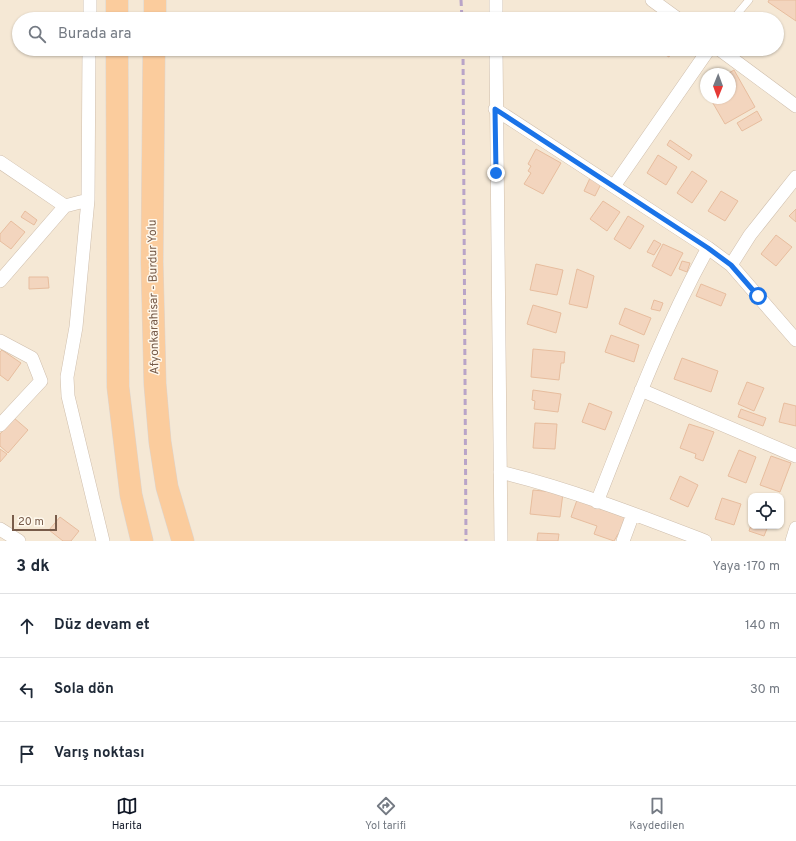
<!DOCTYPE html>
<html lang="tr">
<meta charset="utf-8">
<style>
body{margin:0;font-family:Overpass,sans-serif;background:#f2f2f3;color:#1f2937}
.controls{position:absolute;right:12px;bottom:12px;display:grid;overflow:hidden;border-radius:8px;box-shadow:0 1px 3px #0004}
.controls button{width:36px;height:36px;display:grid;place-items:center;padding:0;border:0;border-bottom:1px solid #e0e1e3;background:#fff;color:#1f2937;font:20px sans-serif}
.compass{position:absolute;left:700px;top:68px;width:36px;height:36px;border-radius:50%;background:#fff;box-shadow:0 1px 3px #0004;rotate:181deg}
.scale{position:absolute;left:12px;bottom:10px;width:45px;box-sizing:border-box;padding-left:4px;border:2px solid #785c4a;border-top:0;font-size:11px;line-height:14px;white-space:nowrap;color:#785c4a;-webkit-text-stroke:3px #fff9ee;paint-order:stroke}
.stop{position:absolute;width:12px;height:12px;margin:-9px;border:3px solid #1a73e8;border-radius:50%;background:#fff}
.stop.end{background:#1a73e8;border-color:#fff;box-shadow:0 1px 4px #0008}
.list{margin:0;padding:0;list-style:none}
h2{display:flex;justify-content:space-between;align-items:center;height:52px;margin:0;padding:0 16px;font-size:17px}
h2 small{font-size:13px;font-weight:400;color:#747a83}
.list li{display:grid;grid-template-columns:26px 1fr auto;gap:12px;align-items:center;box-sizing:border-box;height:64px;padding:0 16px;border-top:1px solid #e0e1e3}
.list b{display:block;font-size:15px;white-space:nowrap}
.list em{font-size:13px;font-style:normal;color:#747a83}
.icon{flex:none;width:22px;height:22px;fill:none;stroke:currentColor;stroke-width:2;stroke-linecap:round;stroke-linejoin:round}
.map{position:relative;flex:none;width:796px;height:541px;overflow:hidden}
.search{position:absolute;background:#fff;box-shadow:0 1px 3px #0004;left:12px;right:12px;top:12px;height:44px;display:flex;align-items:center;gap:10px;box-sizing:border-box;padding:0 14px;border-radius:22px;color:#747a83;font-size:15px}
.sheet{height:244px;background:#fff}
nav{display:flex;justify-content:space-around;align-items:center;box-sizing:border-box;height:56px;border-top:1px solid #e0e1e3;background:#fff;font-size:11px;color:#747a83}
nav a{display:grid;justify-items:center;gap:2px}
nav .on{color:#111827}
.map>svg:first-child{display:block}
.residential{fill:#f5e8d5;fill-rule:evenodd}
.building{fill:#f3d5be;stroke:#e7bd9e}
.lines{fill:none;stroke-linecap:round;stroke-linejoin:round}
.service-casing{stroke:#cfbeac;stroke-width:8}
.minor-casing{stroke:#cfbeac;stroke-width:14}
.trunk-casing{stroke:#dcd5d0;stroke-width:23}
.service{stroke:#fff;stroke-width:7}
.minor{stroke:#fff;stroke-width:13}
.trunk{stroke:#fbcc9d;stroke-width:22}
.rail{stroke:#b9a4c8;stroke-width:3;stroke-dasharray:6 4;stroke-linecap:butt}
.route{stroke:#1a73e8;stroke-width:5}
.labels{text-anchor:middle;dominant-baseline:central;stroke-width:3;stroke-linejoin:round;paint-order:stroke}
.street-label{font-size:12px;fill:#785c4a;stroke:#fff9ee}
</style>
<div class="map">
<svg width="796" height="541" viewBox="0 0 796 541">
<rect width="100%" height="100%" fill="#fdf5e7"/>
<path class="residential" d="M 0,0 L 796,0 L 796,541 L 0,541 ZM 19,19 L 777,19 L 777,49 L 19,49 ZM 706,74 L 730,74 L 730,98 L 706,98 ZM 751,496 L 781,496 L 781,526 L 751,526 Z"/>
<path class="building" d="M 769,0 L 796,0 L 796,21 L 768,2 Z
M 655,49 L 673,49 L 669,57 Z
M 734,70 L 755,107 L 725,124 L 710,98 L 730,98 L 730,74 L 727,74 Z
M 757,111 L 762,120 L 742,131 L 737,123 Z
M 670,140 L 692,155 L 689,160 L 667,145 Z
M 536,149 L 561,163 L 543,194 L 524,184 L 531,173 L 528,171 L 531,166 L 528,164 Z
M 658,155 L 677,167 L 666,185 L 647,173 Z
M 692,171 L 707,181 L 692,203 L 677,193 Z
M 590,178 L 601,184 L 595,196 L 584,191 Z
M 721,191 L 738,201 L 725,221 L 708,211 Z
M 603,201 L 620,212 L 607,231 L 590,219 Z
M 796,209 L 796,222 L 789,216 Z
M 25,211 L 37,220 L 34,225 L 21,217 Z
M 628,216 L 644,226 L 630,249 L 614,239 Z
M 11,221 L 25,232 L 11,249 L 0,241 L 0,234 Z
M 776,235 L 792,247 L 776,266 L 761,254 Z
M 654,240 L 661,244 L 654,255 L 647,252 Z
M 663,244 L 683,253 L 671,276 L 652,266 Z
M 682,261 L 690,263 L 687,272 L 679,269 Z
M 536,264 L 563,270 L 557,295 L 530,290 Z
M 577,269 L 594,276 L 587,308 L 569,304 Z
M 29,277 L 48,277 L 49,288 L 29,289 Z
M 701,284 L 726,294 L 721,306 L 696,296 Z
M 654,300 L 663,303 L 660,311 L 651,309 Z
M 533,305 L 561,313 L 556,333 L 527,324 Z
M 625,308 L 651,318 L 644,335 L 619,324 Z
M 611,335 L 639,345 L 634,362 L 605,352 Z
M 533,349 L 565,352 L 564,363 L 561,363 L 559,380 L 531,377 Z
M 2,350 L 21,363 L 8,381 L 0,375 L 0,352 Z
M 682,358 L 718,371 L 711,392 L 674,379 Z
M 747,382 L 764,388 L 754,411 L 738,404 Z
M 533,390 L 561,394 L 558,412 L 534,409 L 535,401 L 532,400 Z
M 589,403 L 612,412 L 605,430 L 582,422 Z
M 784,403 L 796,406 L 796,426 L 779,422 Z
M 741,409 L 766,418 L 763,426 L 738,417 Z
M 14,418 L 28,430 L 8,453 L 0,446 L 0,434 Z
M 535,423 L 557,424 L 555,449 L 533,448 Z
M 689,424 L 714,432 L 703,461 L 695,458 L 696,454 L 680,448 Z
M 0,449 L 7,454 L 0,462 Z
M 739,450 L 756,457 L 746,483 L 728,476 Z
M 771,456 L 791,463 L 780,492 L 760,485 Z
M 680,476 L 698,485 L 688,507 L 670,499 Z
M 533,490 L 563,493 L 560,517 L 530,514 Z
M 722,498 L 741,504 L 734,525 L 715,519 Z
M 577,500 L 627,518 L 621,535 L 618,534 L 614,541 L 594,534 L 597,526 L 571,517 Z
M 60,517 L 79,531 L 71,541 L 63,541 L 49,530 Z
M 751,525 L 768,526 L 764,536 L 749,531 Z
M 538,533 L 559,534 L 558,541 L 537,541 Z"/>
<g class="lines">
<defs>
<path id="service" d="M 733,19 L 749,0"/>
<path id="minor" d="M 652,0 L 678,19
M 90,19 L 90,0
M 496,19 L 496,0
M 89,49 L 88,200 L 76,327 L 67,377 L 68,396 L 103,541
M 496,49 L 501,541
M 719,49 L 796,106
M 495,109 L 708,248 L 731,265 L 796,340
M 0,162 L 65,206
M 614,186 L 709,49
M 731,265 L 750,235 L 796,177
M 0,281 L 65,206 L 88,200
M 0,341 L 32,358 L 41,381 L 0,425
M 641,390 L 796,456
M 500,472 C 568,488 640,516 705,541
M 597,502 C 631,416 663,329 708,248
M 0,529 L 19,541
M 623,541 L 633,514
M 792,541 L 796,528"/>
<path id="trunk" d="M 117,19 L 117,0
M 155,19 L 155,0
M 117,49 L 118,387 L 131,495 L 142,541
M 154,49 L 152,262 L 155,384 L 160,442 L 167,487 L 183,541"/>
</defs>
<use href="#service" class="service-casing"/>
<use href="#minor" class="minor-casing"/>
<use href="#trunk" class="trunk-casing"/>
<use href="#service" class="service"/>
<use href="#minor" class="minor"/>
<use href="#trunk" class="trunk"/>
<path class="rail" d="M 461,0 L 462,19
M 463,49 L 466,541"/>
</g>
<g class="lines">
<path class="route" d="M 496,173 L 495,109 L 708,248 L 731,265 L 758,296"/>
</g>
<g class="labels">
<g class="street-label">
<text transform="translate(154 297) rotate(-91)">Afyonkarahisar - Burdur Yolu</text>
</g>
</g>
</svg>
<div class="controls">
<button><svg class="icon" aria-label="locate" viewBox="0 0 24 24"><circle cx="12" cy="12" r="6"/><path d="M12 2v4M12 18v4M2 12h4M18 12h4"/></svg></button>
</div>
<svg class="compass" viewBox="-18 -18 36 36"><path d="M0-13l5 13h-10z" fill="#e53935"/><path d="M0 13l5-13h-10z" fill="#747a83"/></svg>
<div class="scale">20 m</div>
<div class="stop" style="left:758px;top:296px"></div>
<div class="stop end" style="left:496px;top:173px"></div>
<div class="search"><svg class="icon" aria-label="search" viewBox="0 0 24 24"><circle cx="10" cy="10" r="6"/><path d="M15 15l6 6"/></svg>Burada ara</div>
</div>
<section class="sheet">
<h2>3 dk<small>Yaya · 170 m</small></h2>
<ul class="list">
<li><svg class="icon" aria-label="ahead" viewBox="0 0 24 24"><path d="M12 20V5M6 11l6-6 6 6"/></svg><div><b>Düz devam et</b></div><em>140 m</em></li>
<li><svg class="icon" aria-label="left" viewBox="0 0 24 24"><path d="M17 20v-9H6M10 6l-5 5 5 5"/></svg><div><b>Sola dön</b></div><em>30 m</em></li>
<li><svg class="icon" aria-label="arrive" viewBox="0 0 24 24"><path d="M6 21V4h12l-3 4 3 4H6"/></svg><div><b>Varış noktası</b></div></li>
</ul>
</section>
<nav>
<a class="on"><svg class="icon" aria-label="map" viewBox="0 0 24 24"><path d="M3 6l6-2 6 2 6-2v14l-6 2-6-2-6 2zM9 4v14M15 6v14"/></svg>Harita</a>
<a><svg class="icon" aria-label="directions" viewBox="0 0 24 24"><path d="M12 3l9 9-9 9-9-9zM9 14v-3h6M13 9l2 2-2 2"/></svg>Yol tarifi</a>
<a><svg class="icon" aria-label="saved" viewBox="0 0 24 24"><path d="M7 4h10v16l-5-4-5 4z"/></svg>Kaydedilen</a>
</nav>
